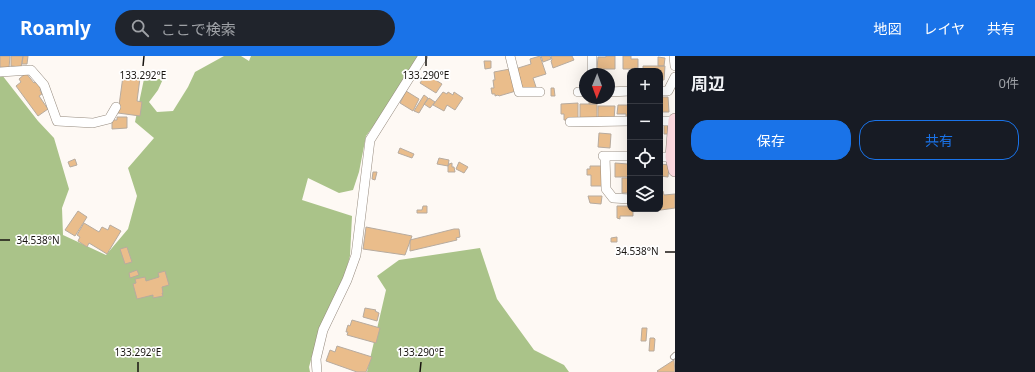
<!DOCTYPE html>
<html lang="ja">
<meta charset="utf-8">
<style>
body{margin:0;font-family:"Noto Sans","Noto Sans JP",sans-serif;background:#20242c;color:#f1f3f6}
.controls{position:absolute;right:12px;top:12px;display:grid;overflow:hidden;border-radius:8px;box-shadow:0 4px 16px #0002}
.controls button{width:36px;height:36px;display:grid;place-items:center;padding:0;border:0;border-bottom:1px solid #363941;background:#171b24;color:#f1f3f6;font:20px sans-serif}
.compass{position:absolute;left:579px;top:12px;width:36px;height:36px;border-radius:50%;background:#171b24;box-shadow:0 4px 16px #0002;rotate:181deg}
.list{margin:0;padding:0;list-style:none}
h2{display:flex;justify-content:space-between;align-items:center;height:52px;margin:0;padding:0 16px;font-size:17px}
h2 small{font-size:13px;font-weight:400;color:#9ea1a6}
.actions{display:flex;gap:8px;padding:12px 16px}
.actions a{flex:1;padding:9px 0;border:1px solid #1a73e8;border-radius:16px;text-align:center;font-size:14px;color:#1a73e8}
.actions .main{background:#1a73e8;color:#fff}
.icon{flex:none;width:22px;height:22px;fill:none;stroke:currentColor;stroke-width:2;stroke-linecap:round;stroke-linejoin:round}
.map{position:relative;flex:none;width:675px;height:316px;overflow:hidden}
header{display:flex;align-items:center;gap:24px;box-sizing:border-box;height:56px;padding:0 20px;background:#1a73e8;color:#fff}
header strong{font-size:19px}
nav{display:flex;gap:22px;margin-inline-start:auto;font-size:14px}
.search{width:280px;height:36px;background:#20242c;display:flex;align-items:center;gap:10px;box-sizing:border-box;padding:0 14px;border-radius:22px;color:#9ea1a6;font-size:15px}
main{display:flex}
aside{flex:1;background:#171b24}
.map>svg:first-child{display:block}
.forest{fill:#aac389}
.building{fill:#eabd8b;stroke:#b7ab9f}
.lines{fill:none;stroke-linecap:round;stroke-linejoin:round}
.lane-casing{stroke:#968b7f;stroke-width:6}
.street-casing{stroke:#968b7f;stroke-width:10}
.secondary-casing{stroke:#968b7f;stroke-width:14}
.lane{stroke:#fff;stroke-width:4.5}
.street{stroke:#fff;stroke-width:9}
.secondary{stroke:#fedbe1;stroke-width:13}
.ticks{fill:none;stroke:#181410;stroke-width:1.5}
.ticks-label{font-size:10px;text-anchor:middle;fill:#181410;stroke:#fff;stroke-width:3.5;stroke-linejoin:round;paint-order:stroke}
</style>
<header>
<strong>Roamly</strong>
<div class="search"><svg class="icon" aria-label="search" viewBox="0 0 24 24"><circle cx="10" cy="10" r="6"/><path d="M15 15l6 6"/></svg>ここで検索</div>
<nav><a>地図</a><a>レイヤ</a><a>共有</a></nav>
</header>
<main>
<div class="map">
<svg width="675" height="316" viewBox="0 0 675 316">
<rect width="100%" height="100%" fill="#fef9f4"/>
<path class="forest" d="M 224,0 L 241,0 L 249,5 L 251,0 L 420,0 L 386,53 L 366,80 L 359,116 L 353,134 L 339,137 L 308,122 L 302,144 L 352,160 L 350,200 L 340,237 L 318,279 L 309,311 L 310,316 L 0,316 L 0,18 L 2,19 L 38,65 L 54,82 L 69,133 L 62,152 L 63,179 L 106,199 L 128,173 L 137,140 L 128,112 L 154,82 L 135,66 L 144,23 L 163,23 L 158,34 L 149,46 L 157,56 L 173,55 L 188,31 L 195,16 Z
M 480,192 L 497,243 L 534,294 L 564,309 L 569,316 L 367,316 L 386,234 L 377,220 L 399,204 Z"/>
<path class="building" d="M 0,0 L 10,0 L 9,12 L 0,11 Z
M 11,0 L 23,0 L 21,11 L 11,10 Z
M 23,0 L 28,0 L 27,8 L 22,8 Z
M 540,0 L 546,18 L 533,22 L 536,31 L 522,35 L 515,13 L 531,8 L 530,3 Z
M 541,0 L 550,0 L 551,3 L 543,6 Z
M 551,0 L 572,0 L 574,4 L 553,12 L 551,5 L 552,4 Z
M 606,0 L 615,0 L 615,13 L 597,13 L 598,1 L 606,1 Z
M 623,0 L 631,0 L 631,3 L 638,3 L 638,12 L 634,12 L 634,13 L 623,13 Z
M 658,1 L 665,2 L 664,10 L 658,10 Z
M 484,5 L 491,5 L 491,12 L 485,13 Z
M 643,10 L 665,10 L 664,24 L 660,24 L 660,15 L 643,15 Z
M 510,13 L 516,35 L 499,40 L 498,39 L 495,40 L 495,38 L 492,38 L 491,32 L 494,32 L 493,24 L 495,24 L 494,16 Z
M 26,17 L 34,27 L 38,24 L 43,31 L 40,34 L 42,38 L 39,40 L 48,53 L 38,60 L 16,30 L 21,26 L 19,23 Z
M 426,18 L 442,28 L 436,37 L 420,27 Z
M 123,20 L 140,22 L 137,45 L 142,46 L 140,60 L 118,57 Z
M 551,32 L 554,32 L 555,40 L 551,40 Z
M 406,35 L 419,43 L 413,55 L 400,47 Z
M 443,36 L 447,38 L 448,36 L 453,39 L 454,36 L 463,42 L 455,54 L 447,49 L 444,55 L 433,49 Z
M 424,39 L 428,42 L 419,57 L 414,55 Z
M 661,41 L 668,41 L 669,56 L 661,56 Z
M 429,42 L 435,46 L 430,52 L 424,48 Z
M 589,42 L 597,42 L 597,48 L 589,48 Z
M 578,47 L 578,65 L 566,65 L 566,64 L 564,64 L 564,58 L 561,58 L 561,48 Z
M 580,48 L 597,48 L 597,63 L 580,63 Z
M 618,49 L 630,49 L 630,64 L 626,64 L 626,58 L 617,58 Z
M 598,50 L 615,50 L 614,64 L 598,64 Z
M 117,61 L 127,61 L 127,72 L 112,73 L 112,64 L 117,64 Z
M 664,69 L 668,69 L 668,78 L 664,78 Z
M 599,77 L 611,78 L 610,92 L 598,91 Z
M 400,92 L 414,98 L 412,102 L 398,97 Z
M 439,102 L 449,104 L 448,110 L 437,108 Z
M 75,103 L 77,109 L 70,111 L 68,106 Z
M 459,106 L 468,111 L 464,117 L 456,113 Z
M 452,107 L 452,111 L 454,111 L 455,116 L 448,116 L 448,109 L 449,109 L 449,108 Z
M 615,107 L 628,108 L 628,121 L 615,121 Z
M 660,108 L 669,109 L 668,121 L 660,120 Z
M 590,110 L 602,110 L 602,130 L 591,130 L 591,119 L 587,119 L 587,113 L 590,113 Z
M 373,116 L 377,116 L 375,124 L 372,123 Z
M 622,122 L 630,122 L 630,137 L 622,137 Z
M 663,135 L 664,139 L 675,138 L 675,152 L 654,155 L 654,153 L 660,153 L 660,136 Z
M 588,140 L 602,140 L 601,148 L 590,147 Z
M 423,150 L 427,150 L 427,157 L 417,157 L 417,154 L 422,154 Z
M 617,150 L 630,150 L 630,153 L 632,153 L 632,155 L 633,155 L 633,160 L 620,160 L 620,163 L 617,162 Z
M 78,155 L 87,161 L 75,180 L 65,174 Z
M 84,167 L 99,176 L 102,171 L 108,174 L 110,169 L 121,175 L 107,198 L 89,187 L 87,191 L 78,185 L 80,181 L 77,179 Z
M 366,171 L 412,180 L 405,199 L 363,193 Z
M 454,173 L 459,173 L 460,181 L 456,182 L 457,184 L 410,195 L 410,184 Z
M 617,181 L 617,186 L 611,186 L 611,182 Z
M 127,191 L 132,206 L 125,208 L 120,193 Z
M 137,214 L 139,219 L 130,222 L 129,217 Z
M 165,215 L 169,229 L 162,231 L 163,237 L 162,237 L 163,240 L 153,242 L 153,239 L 137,243 L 133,228 L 136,227 L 135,223 L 145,221 L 146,225 L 159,221 L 158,217 Z
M 365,252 L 376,254 L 375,255 L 379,257 L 377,265 L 363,261 Z
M 352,264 L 380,272 L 376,287 L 347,279 L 348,276 L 346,276 L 347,272 L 348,269 L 350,270 Z
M 642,272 L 647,272 L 646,285 L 641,285 Z
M 650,282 L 654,282 L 655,283 L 654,295 L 649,295 Z
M 337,290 L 372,301 L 366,316 L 357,316 L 326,305 L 330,294 L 335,296 Z
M 674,304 L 675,316 L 658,316 L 657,315 Z"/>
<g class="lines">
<defs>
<path id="lane" d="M 673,301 L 675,299"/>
<path id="street" d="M 510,0 L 519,36 L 540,36
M 674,0 L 675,10
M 0,16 L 31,14 L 44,29 L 57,65 L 93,67 L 109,63 L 116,51
M 592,18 L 592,0
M 660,35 L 668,35 L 675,21
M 578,36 L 585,36
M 609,36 L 630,35
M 660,65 L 675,65
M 570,66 L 630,65
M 603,100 L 630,100
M 605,100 L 606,133 L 613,142 L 630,143
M 660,101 L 672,101
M 317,316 L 316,303 L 323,274 L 347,224 L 356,199 L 370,84 L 423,0"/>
<path id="secondary" d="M 675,64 L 672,101 L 675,114"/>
</defs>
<use href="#lane" class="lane-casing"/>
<use href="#street" class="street-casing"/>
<use href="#secondary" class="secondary-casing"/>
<use href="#lane" class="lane"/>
<use href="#street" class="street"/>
<use href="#secondary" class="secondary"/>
</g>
<path class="ticks" d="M 143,10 L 144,0M 426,10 L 426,0M 0,184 L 10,184M 665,196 L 675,196M 138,316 L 138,306M 420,316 L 421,306"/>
<g class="ticks-label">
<text x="143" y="23">133.292°E</text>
<text x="426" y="23">133.290°E</text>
<text x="38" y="188">34.538°N</text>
<text x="637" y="199">34.538°N</text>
<text x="138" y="300">133.292°E</text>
<text x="421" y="300">133.290°E</text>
</g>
</svg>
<div class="controls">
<button>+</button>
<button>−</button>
<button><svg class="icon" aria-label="locate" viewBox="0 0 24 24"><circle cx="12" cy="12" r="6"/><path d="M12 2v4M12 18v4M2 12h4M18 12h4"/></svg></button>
<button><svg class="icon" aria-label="layers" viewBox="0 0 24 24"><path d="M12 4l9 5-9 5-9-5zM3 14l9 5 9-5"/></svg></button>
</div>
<svg class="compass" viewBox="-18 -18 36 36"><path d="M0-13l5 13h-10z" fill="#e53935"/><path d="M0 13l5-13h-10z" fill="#9ea1a6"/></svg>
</div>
<aside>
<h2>周辺<small>0件</small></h2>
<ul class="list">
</ul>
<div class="actions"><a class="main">保存</a><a>共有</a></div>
</aside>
</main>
